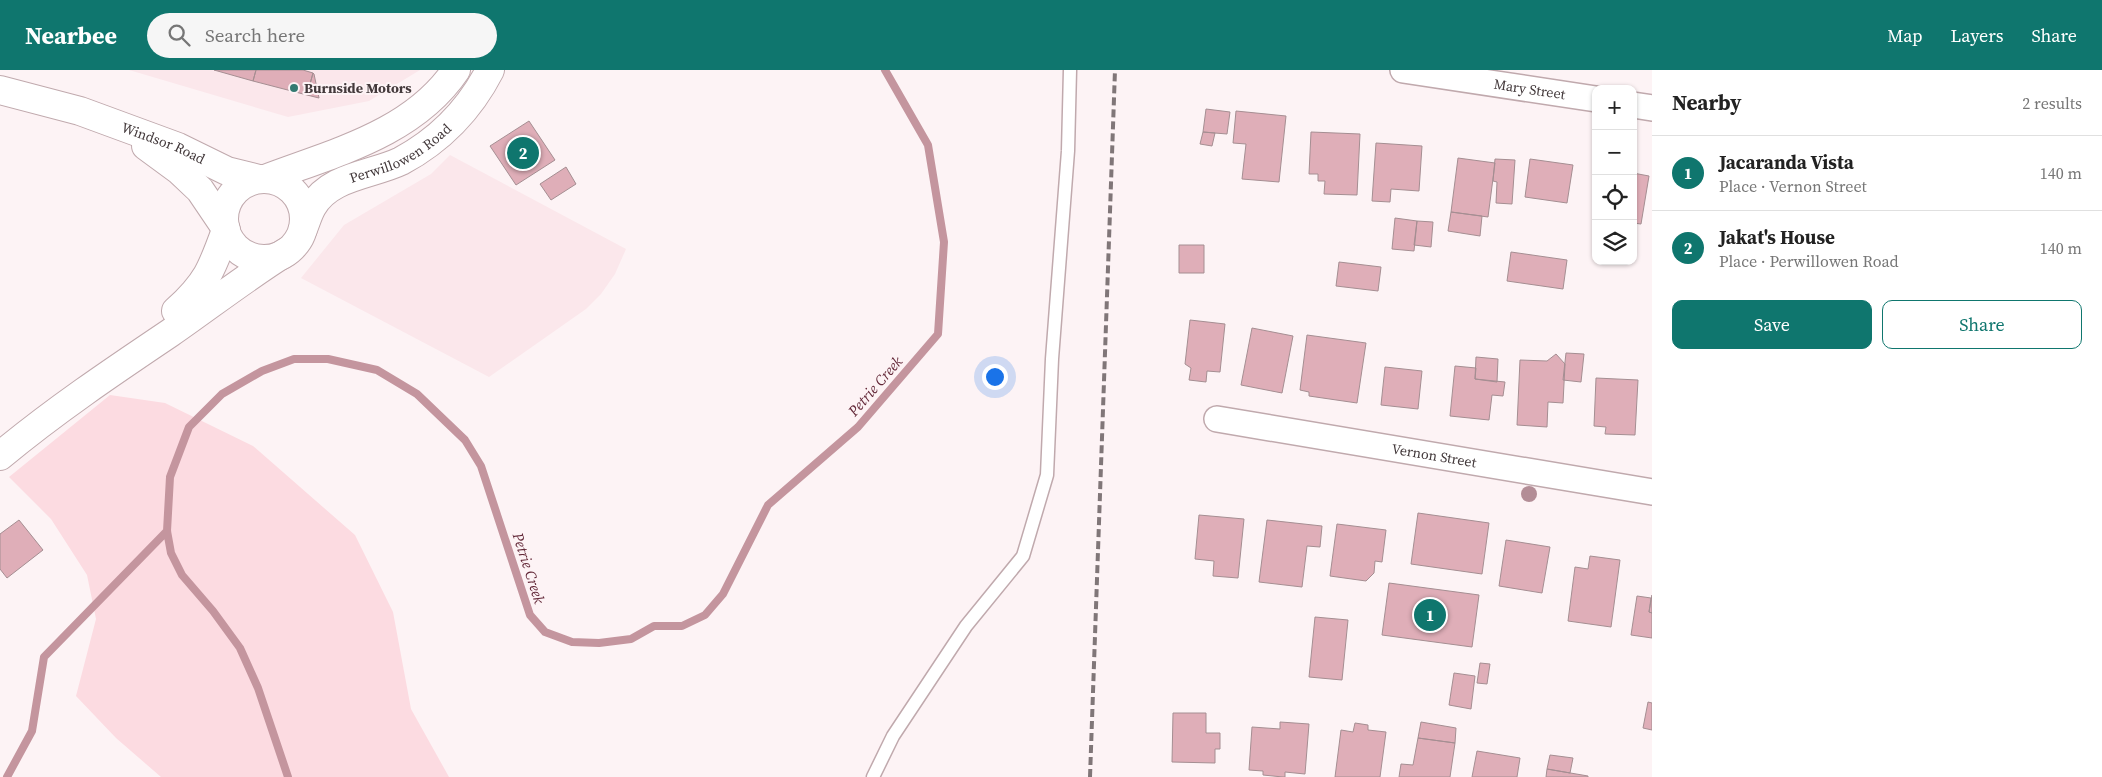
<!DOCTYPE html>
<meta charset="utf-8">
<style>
body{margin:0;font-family:"Source Serif 4",serif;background:#f6f6f6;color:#222}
.controls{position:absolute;right:15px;top:15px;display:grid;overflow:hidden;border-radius:10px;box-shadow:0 1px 4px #0004}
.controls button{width:45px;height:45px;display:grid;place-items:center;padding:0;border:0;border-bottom:1px solid #e0e0e0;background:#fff;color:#222;font:25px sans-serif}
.you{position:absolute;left:994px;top:306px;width:18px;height:18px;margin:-12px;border:4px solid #fff;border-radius:50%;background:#1a73e8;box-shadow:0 0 0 8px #1a73e833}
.badge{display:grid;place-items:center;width:32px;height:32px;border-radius:50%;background:#0f766e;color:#fff;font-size:16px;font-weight:700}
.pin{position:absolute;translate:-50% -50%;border:2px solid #fff;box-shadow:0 1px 5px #0006}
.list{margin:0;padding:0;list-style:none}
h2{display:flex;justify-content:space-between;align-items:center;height:65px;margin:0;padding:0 20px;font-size:21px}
h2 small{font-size:16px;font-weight:400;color:#767676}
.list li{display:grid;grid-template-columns:32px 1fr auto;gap:15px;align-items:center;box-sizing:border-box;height:75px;padding:0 20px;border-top:1px solid #e0e0e0}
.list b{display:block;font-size:19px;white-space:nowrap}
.list p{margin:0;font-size:16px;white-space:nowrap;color:#767676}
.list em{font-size:16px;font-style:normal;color:#767676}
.actions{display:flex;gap:10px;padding:15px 20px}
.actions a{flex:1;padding:11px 0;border:1px solid #0f766e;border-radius:10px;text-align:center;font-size:18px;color:#0f766e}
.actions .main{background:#0f766e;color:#fff}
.icon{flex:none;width:28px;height:28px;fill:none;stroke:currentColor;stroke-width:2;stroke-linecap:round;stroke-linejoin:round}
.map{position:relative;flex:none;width:1652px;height:707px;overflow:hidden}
header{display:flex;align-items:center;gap:30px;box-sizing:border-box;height:70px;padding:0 25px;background:#0f766e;color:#fff}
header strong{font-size:24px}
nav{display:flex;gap:28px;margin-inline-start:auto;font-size:18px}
.search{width:350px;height:45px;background:#f6f6f6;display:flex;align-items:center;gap:12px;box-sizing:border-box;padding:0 18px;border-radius:28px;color:#767676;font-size:19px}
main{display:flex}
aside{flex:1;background:#fff}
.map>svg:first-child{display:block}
.built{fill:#fbe7eb}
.green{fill:#fcdbe1}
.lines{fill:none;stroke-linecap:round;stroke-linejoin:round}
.stream{stroke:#c4959e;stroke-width:8}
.building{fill:#dfaeb8;stroke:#a58e92}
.lane-casing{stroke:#c0a9ad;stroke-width:15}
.street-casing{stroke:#c0a9ad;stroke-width:28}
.secondary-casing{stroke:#c0a9ad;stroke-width:30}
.lane{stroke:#fff;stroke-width:12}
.street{stroke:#fff;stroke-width:25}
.secondary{stroke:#fff;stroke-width:28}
.rail{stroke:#807678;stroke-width:4;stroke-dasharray:8 4;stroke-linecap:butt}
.tree{fill:#b38d96}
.poi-dot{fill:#337a71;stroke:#fdf3f5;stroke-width:2}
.labels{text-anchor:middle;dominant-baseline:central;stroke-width:4;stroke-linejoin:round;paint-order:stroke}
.poi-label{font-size:14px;font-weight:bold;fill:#43393b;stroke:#fdf3f5;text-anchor:start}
.street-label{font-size:14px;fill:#43393b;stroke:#fdf3f5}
.water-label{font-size:15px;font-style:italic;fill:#622737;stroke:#fdf3f5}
</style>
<header>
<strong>Nearbee</strong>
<div class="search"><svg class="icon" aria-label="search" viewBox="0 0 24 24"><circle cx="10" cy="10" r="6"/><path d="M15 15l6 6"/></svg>Search here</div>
<nav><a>Map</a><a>Layers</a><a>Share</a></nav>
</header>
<main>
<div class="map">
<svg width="1652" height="707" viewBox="0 0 1652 707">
<rect width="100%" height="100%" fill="#fdf3f5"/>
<path class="built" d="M 129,0 L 420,0 L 369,31 L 288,47 Z
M 450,85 L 626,179 L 615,204 L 601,224 L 586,239 L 489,307 L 301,208 L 344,155 L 431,104 Z"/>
<path class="green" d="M 110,325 L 165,333 L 253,376 L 355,465 L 393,542 L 411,639 L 449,707 L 161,707 L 116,668 L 76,626 L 96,549 L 87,505 L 51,449 L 9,407 Z"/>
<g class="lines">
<path class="stream" d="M 7,707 L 32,661 L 44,587 L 167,461
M 288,707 L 258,618 L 240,578 L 213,541 L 182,505 L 171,483 L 167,461 L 170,407 L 189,357 L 222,324 L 262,301 L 294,289 L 328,289 L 377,300 L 417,324 L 465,370 L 481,396 L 530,545 L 545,562 L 572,572 L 599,573 L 631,569 L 654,556 L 682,556 L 705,545 L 723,524 L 768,435 L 858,357 L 938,264 L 944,172 L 928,75 L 885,0"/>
</g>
<path class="building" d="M 214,0 L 256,0 L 253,11 Z
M 256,0 L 303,0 L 313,3 L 307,25 L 253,11 Z
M 313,3 L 314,4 L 319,28 L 307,25 Z
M 1206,39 L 1230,42 L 1227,64 L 1203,62 Z
M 1236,41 L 1286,46 L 1279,112 L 1242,109 L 1246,74 L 1233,73 Z
M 529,51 L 555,90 L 516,115 L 490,76 Z
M 1203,62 L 1215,63 L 1212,76 L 1200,74 Z
M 1311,62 L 1360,64 L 1357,125 L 1324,124 L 1325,111 L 1318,111 L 1318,104 L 1309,104 Z
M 1376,73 L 1422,76 L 1419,121 L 1391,119 L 1390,132 L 1372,131 Z
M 1458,88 L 1495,93 L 1488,147 L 1451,142 Z
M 1495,89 L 1515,90 L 1512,134 L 1496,133 L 1497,112 L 1493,111 Z
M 1530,89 L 1573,95 L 1567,133 L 1525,127 Z
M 566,97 L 576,114 L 551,130 L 540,114 Z
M 1633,103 L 1649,106 L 1641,154 L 1633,153 Z
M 1451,142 L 1482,146 L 1480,166 L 1448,161 Z
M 1395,148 L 1417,151 L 1414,181 L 1392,179 Z
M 1417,151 L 1433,152 L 1431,177 L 1414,175 Z
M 1179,175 L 1204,175 L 1204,203 L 1179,203 Z
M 1511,182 L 1567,190 L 1563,219 L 1507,211 Z
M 1339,192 L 1381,197 L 1378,221 L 1336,216 Z
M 1190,250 L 1225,254 L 1220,302 L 1207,301 L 1206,312 L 1189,310 L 1191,298 L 1185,294 Z
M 1252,258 L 1293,266 L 1282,323 L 1241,315 Z
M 1307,265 L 1366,273 L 1357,333 L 1309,326 L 1309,322 L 1300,320 Z
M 1566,283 L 1584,284 L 1581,312 L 1563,310 Z
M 1556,284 L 1565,294 L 1563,333 L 1548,332 L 1547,357 L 1517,355 L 1520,290 L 1547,291 Z
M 1476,287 L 1498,289 L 1497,312 L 1475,309 Z
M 1455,296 L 1476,298 L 1475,309 L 1505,312 L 1503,326 L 1492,325 L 1489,350 L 1450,346 Z
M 1385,297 L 1422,301 L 1418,339 L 1381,335 Z
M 1596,308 L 1638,310 L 1635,365 L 1605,364 L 1606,357 L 1594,356 Z
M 1418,443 L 1489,453 L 1482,504 L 1411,494 Z
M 1199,445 L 1244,449 L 1238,508 L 1213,506 L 1214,491 L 1195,489 Z
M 19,450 L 43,480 L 7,508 L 0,499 L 0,464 Z
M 1267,450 L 1322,456 L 1320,477 L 1307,476 L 1302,517 L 1259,512 Z
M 1337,454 L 1386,460 L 1382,492 L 1375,491 L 1374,503 L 1366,511 L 1330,506 Z
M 1506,470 L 1550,477 L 1542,523 L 1499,516 Z
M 1590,486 L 1620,490 L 1611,557 L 1568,551 L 1575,497 L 1588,499 Z
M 1389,513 L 1479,525 L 1472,577 L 1382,565 Z
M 1652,525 L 1652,543 L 1649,542 Z
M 1637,526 L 1651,528 L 1649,542 L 1652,543 L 1652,568 L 1631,565 Z
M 1315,547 L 1348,550 L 1342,610 L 1309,607 Z
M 1480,593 L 1490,594 L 1487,614 L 1477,613 Z
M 1454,603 L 1475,606 L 1471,639 L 1449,635 Z
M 1648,632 L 1652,633 L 1652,660 L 1643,658 Z
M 1173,643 L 1206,643 L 1206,663 L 1220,663 L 1220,679 L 1215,679 L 1215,693 L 1172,692 Z
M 1280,652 L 1309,654 L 1305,704 L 1285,702 L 1285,707 L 1283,707 L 1263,705 L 1263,701 L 1249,700 L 1252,657 L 1280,659 Z
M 1421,652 L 1456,658 L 1455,673 L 1418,668 Z
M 1355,653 L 1368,655 L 1368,660 L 1386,662 L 1380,707 L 1335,707 L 1341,660 L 1353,662 Z
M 1418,668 L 1455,673 L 1450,707 L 1399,707 L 1401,694 L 1413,695 Z
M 1477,681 L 1520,688 L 1517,707 L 1472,707 Z
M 1550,685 L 1573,688 L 1570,703 L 1547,699 Z
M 1547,699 L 1588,706 L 1588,707 L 1546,707 Z"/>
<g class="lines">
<defs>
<path id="lane" d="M 873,707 L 893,666 L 966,556 L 1023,486 L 1047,405 L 1052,289 L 1068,81 L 1070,0"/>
<g id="street">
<path id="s1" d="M 1403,0 L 1596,29"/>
<path d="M 1633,35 L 1652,38"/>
<path id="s2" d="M 1217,349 L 1652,422"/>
</g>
<g id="secondary">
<path id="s3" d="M 0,20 L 80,41 L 178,77 L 227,101 L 259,109"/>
<path d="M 146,76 L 180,101 L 200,120 L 225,157"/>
<path d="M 265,109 C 333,83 413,64 456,0"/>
<circle cx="264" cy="149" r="40"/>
<path id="s4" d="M 303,159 C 306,152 308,144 312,137 C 329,106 372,105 401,91 C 440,70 470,39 490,0"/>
<path d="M 176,241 C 207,213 212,199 226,160"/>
<path d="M 0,386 C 54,341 112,302 170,263 C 209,236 246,207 286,182"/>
</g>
</defs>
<use href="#lane" class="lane-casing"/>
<use href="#street" class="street-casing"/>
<use href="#secondary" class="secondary-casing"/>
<use href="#lane" class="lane"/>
<use href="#street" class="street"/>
<use href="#secondary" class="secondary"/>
<path class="rail" d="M 1090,707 L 1115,0"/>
</g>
<circle class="tree" cx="1529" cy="424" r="8"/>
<circle class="poi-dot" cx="294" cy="18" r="5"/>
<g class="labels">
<g class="poi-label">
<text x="304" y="18">Burnside Motors</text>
</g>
<g class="street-label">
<text stroke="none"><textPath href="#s1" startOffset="128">Mary Street</textPath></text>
<text stroke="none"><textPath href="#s3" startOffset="172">Windsor Road</textPath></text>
<text stroke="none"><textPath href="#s4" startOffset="129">Perwillowen Road</textPath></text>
<text stroke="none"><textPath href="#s2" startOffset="220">Vernon Street</textPath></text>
</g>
<g class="water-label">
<text transform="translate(875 316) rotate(-49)">Petrie Creek</text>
<text transform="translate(529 498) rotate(72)">Petrie Creek</text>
</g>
</g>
</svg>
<div class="controls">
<button>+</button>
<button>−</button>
<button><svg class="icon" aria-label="locate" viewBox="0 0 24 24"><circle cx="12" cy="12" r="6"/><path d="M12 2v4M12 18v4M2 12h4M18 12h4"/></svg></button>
<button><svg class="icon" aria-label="layers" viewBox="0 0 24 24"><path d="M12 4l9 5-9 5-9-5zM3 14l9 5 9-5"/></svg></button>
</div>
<div class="you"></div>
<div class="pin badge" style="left:1430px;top:545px">1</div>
<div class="pin badge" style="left:523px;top:83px">2</div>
</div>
<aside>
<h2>Nearby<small>2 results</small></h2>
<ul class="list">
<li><span class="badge">1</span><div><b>Jacaranda Vista</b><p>Place · Vernon Street</p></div><em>140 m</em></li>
<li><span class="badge">2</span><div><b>Jakat's House</b><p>Place · Perwillowen Road</p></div><em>140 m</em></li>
</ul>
<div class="actions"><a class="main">Save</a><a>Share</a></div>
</aside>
</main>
